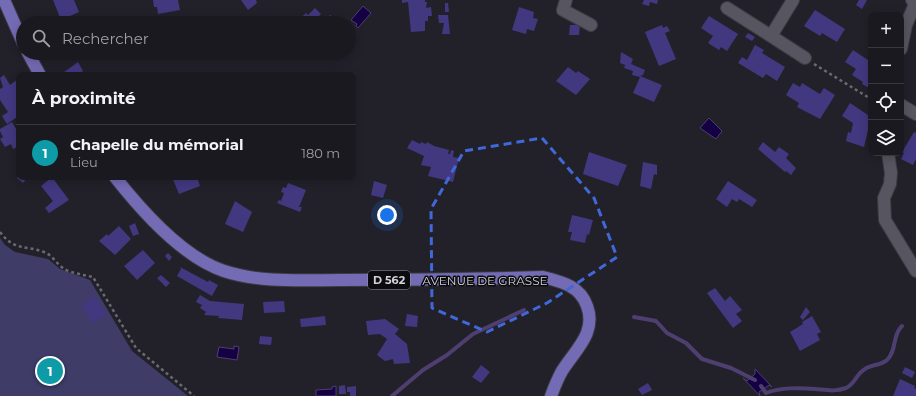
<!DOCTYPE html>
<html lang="fr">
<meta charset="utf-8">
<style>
body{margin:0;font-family:Montserrat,sans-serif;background:#27262d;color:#f1f3f6}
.controls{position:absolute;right:12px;top:12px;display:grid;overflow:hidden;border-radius:8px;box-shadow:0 2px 10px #0003}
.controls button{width:36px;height:36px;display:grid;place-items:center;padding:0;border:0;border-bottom:1px solid #38383e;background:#1a1920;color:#f1f3f6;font:20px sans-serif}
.you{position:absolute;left:387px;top:215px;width:14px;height:14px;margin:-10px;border:3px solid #fff;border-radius:50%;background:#1a73e8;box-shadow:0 0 0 6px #1a73e833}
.badge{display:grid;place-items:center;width:26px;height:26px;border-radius:50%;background:#b1adfa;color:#fff;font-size:13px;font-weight:700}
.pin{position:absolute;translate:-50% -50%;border:2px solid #fff;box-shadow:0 1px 4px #0006}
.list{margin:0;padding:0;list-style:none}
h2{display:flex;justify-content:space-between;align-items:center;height:52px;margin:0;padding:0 16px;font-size:17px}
h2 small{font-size:13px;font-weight:400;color:#9fa0a5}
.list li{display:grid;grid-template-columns:26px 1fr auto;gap:12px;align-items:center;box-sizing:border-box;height:56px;padding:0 16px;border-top:1px solid #38383e}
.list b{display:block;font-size:15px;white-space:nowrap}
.list p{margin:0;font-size:13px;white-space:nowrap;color:#9fa0a5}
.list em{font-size:13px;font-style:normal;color:#9fa0a5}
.icon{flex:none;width:22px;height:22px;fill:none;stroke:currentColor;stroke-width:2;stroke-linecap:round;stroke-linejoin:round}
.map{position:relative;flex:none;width:916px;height:396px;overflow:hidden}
.search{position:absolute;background:#1a1920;box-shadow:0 2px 10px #0003;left:16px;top:16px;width:340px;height:44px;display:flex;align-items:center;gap:10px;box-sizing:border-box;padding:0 14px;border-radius:22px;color:#9fa0a5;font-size:15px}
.panel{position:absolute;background:#1a1920;box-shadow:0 2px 10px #0003;left:16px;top:72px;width:340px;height:108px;border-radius:8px}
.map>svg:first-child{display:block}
.green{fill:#3f3c67}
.water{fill:#150044;stroke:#4e3f70}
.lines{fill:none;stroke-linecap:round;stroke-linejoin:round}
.stream{stroke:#4e3f70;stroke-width:4}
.building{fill:#423880}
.street-casing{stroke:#3b3b42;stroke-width:14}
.secondary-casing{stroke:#3b3b42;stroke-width:14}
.primary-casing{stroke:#3b3b42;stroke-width:14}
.path{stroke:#6a6971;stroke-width:2.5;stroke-dasharray:3 3;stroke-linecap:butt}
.street{stroke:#575660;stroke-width:12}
.secondary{stroke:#575660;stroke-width:12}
.primary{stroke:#746bb5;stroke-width:12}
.marked{fill:none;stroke:#4168d8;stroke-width:3;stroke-dasharray:8 5;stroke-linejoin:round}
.labels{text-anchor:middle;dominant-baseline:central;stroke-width:3;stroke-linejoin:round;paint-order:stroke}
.shield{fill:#0c0b0f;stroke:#97969c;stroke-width:1}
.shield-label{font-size:11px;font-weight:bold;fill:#d2d2d8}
.street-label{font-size:12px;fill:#d2d2d8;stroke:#0c0b0f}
</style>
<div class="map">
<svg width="916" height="396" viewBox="0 0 916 396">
<rect width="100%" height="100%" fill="#22212a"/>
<path class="green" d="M 0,238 L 5,245 L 15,252 L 48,259 L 60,269 L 90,280 L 132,351 L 188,396 L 0,396 Z"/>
<path class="water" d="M 363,6 L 371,13 L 358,28 L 356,26 L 357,24 L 351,20 Z
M 709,118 L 722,131 L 716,139 L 700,128 Z
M 234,346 L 239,347 L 237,360 L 217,357 L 219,347 L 234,349 Z
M 755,369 L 772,387 L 769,385 L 759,392 L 760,396 L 743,378 L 747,381 L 755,374 Z
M 336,386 L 336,396 L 316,396 L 316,390 L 332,389 L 332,387 Z"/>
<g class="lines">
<path class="stream" d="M 634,317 L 656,321 L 667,333 L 686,343 L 702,359 L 731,368 L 755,380
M 761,386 L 766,393 C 781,387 800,388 815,389 C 827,390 835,392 846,388 C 855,384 856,374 865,369 C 872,364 880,366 887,360 C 897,351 892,335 902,326
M 392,396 L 423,370 L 447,355 L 473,334 L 524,310"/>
</g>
<path class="building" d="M 53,0 L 74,0 L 79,12 L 61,20 Z
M 153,0 L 178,0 L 180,10 L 158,14 L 157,7 L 154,7 Z
M 241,0 L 256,0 L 257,3 L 248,10 Z
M 402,0 L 425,0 L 425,2 L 427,2 L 426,8 L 431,7 L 432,16 L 428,16 L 428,21 L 425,21 L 425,31 L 411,32 L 408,2 L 402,3 Z
M 644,0 L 658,0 L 657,4 L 650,2 L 649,6 L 642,4 Z
M 859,0 L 867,0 L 862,9 L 856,5 Z
M 445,3 L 448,3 L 449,12 L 445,12 Z
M 519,7 L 534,12 L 533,18 L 538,19 L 534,31 L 527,29 L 526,34 L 512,30 Z
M 315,8 L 321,14 L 318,17 L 321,20 L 318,23 L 295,23 L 306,13 L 308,15 Z
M 815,10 L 845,29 L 837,42 L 822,33 L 820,36 L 804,26 Z
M 330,15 L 339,20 L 338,23 L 324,23 Z
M 438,15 L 448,15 L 450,34 L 442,34 L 444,23 L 439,23 Z
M 709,16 L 738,34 L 727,51 L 721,47 L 719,50 L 708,43 L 713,36 L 701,28 Z
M 186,19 L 186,23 L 166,23 L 166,21 Z
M 570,25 L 580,25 L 579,35 L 569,35 Z
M 662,25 L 663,28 L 667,26 L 670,31 L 665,33 L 676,59 L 659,66 L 645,32 Z
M 748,33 L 755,37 L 752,41 L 745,37 Z
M 755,45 L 764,50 L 762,53 L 785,67 L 777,81 L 766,74 L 763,78 L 738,63 L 742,57 L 747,60 Z
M 853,50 L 871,62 L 871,89 L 862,84 L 863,82 L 852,75 L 856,69 L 845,62 Z
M 621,52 L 633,59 L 631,64 L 645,70 L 643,75 L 640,76 L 662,85 L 654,102 L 633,93 L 640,77 L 632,75 L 633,71 L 624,68 L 625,65 L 620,63 Z
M 39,53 L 54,53 L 43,60 Z
M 151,53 L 180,53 L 180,54 L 171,55 L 171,58 L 152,60 Z
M 78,62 L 83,71 L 78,75 L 60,75 Z
M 568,67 L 576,73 L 578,71 L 590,79 L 576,95 L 556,81 Z
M 4,75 L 10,85 L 18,79 L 19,80 L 19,105 L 16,107 L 19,111 L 19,120 L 17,117 L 7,124 L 2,116 L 8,112 L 0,100 L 0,89 L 3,87 L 0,78 Z
M 793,83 L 800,87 L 802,83 L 820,94 L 824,88 L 835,95 L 820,119 L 797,107 L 799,103 L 786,95 Z
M 850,103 L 871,117 L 864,147 L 846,141 L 848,132 L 851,133 L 853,123 L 842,116 Z
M 12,122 L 19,134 L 19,146 L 13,149 L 11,144 L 5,147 L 0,139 L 3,137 L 0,131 L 0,129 Z
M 914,132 L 916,133 L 916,159 L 913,165 L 901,159 L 904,153 L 902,152 Z
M 412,140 L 420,144 L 421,142 L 426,144 L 427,142 L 434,146 L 449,150 L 448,154 L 450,154 L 451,150 L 454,151 L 453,157 L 459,158 L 453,182 L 428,176 L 431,167 L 421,165 L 424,156 L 407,148 Z
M 763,142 L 775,152 L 779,147 L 789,154 L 786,158 L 796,168 L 791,175 L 786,171 L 785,172 L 758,149 Z
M 589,152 L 627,165 L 618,186 L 583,174 Z
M 643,162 L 657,165 L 657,175 L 654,174 L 651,189 L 640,186 Z
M 19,176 L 19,177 L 28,177 L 23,183 L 17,178 Z
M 52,177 L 69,200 L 49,213 L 45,208 L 53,201 L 41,186 Z
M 172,177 L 197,177 L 200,186 L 179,194 Z
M 374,181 L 387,185 L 383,198 L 371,195 Z
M 728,181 L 757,200 L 752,207 L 739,199 L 737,202 L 732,199 L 727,207 L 716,199 Z
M 288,183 L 306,190 L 299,207 L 302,207 L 300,212 L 277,203 L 279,200 L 281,201 L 284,193 L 281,192 L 283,187 L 286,188 Z
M 235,201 L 252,212 L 243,232 L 225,224 Z
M 572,215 L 593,220 L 589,235 L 587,234 L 585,243 L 570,240 L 572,232 L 568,232 Z
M 135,223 L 139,234 L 133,236 L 129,226 Z
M 119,226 L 131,239 L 115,255 L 99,241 L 107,234 L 108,236 Z
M 143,250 L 155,263 L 137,280 L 124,266 Z
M 168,253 L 172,257 L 169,261 L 165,256 Z
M 180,267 L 208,282 L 209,280 L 218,285 L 212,296 L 177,276 L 181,269 Z
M 161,275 L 170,283 L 166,287 L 157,278 Z
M 715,288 L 725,301 L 730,296 L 742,310 L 736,314 L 742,321 L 733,328 L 707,293 Z
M 200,295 L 210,301 L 244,304 L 242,320 L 218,318 L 219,316 L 204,315 L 206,312 L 200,308 L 202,305 L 196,302 Z
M 95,296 L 107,314 L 93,324 L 81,305 Z
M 284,301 L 285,312 L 264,313 L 263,302 Z
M 806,307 L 810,312 L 803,320 L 800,317 Z
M 407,314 L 418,316 L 417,327 L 405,326 Z
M 325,316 L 326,325 L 301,327 L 300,319 Z
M 812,316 L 821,332 L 817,334 L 820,340 L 800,351 L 790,332 L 803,324 L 802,322 Z
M 385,319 L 399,329 L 395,334 L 407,344 L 410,363 L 394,364 L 393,359 L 385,361 L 377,355 L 387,339 L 380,334 L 368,335 L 366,321 Z
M 260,336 L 272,337 L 271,345 L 259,344 Z
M 48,353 L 67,376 L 53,388 L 49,383 L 45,387 L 34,374 L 38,370 L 34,365 Z
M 481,365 L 490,372 L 481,383 L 472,377 Z
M 905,367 L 915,372 L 912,378 L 902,373 Z
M 900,379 L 915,386 L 914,388 L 916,389 L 916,396 L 893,396 Z
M 648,383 L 652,390 L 642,395 L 638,389 Z
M 345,385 L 346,394 L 339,394 L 339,386 Z
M 356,386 L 356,396 L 350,396 L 350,392 L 347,392 L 347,387 Z"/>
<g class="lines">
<defs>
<path id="street" d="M 566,0 L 563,10 L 591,25
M 727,8 L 771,36 L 793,0
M 771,36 L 805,58
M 901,49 L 906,25 L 915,4
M 901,105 L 916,114
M 888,153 L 891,173 L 890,184 L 884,198 L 885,220 L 916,271"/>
<path id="secondary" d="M 912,0 L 916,5"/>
<path id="primary" d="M 4,0 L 23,43
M 28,53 L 40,75
M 115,177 C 141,210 182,257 224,271 C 260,283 303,280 341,280 C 408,280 476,279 543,277 C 562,282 580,286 587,306 C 597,333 575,350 562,371 C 558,378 554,388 551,396"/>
</defs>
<use href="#street" class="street-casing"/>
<use href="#secondary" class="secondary-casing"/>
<use href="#primary" class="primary-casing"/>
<path class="path" d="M 814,64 L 871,99
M 0,232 C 14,251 25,245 44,252 C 52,255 56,263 63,268 C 70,273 84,275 93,277 L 136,348 L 194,396"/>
<use href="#street" class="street"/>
<use href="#secondary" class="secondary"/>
<use href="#primary" class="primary"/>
</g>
<path class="marked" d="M 542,138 L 594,198 L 617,257 L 547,303 L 487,332 L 432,308 L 431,209 L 464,151 Z"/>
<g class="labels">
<rect class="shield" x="368" y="271" width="42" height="18" rx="3"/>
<g class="shield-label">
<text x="389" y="280">D 562</text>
</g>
<g class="street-label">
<text x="485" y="280">AVENUE DE GRASSE</text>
</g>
</g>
</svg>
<div class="controls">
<button>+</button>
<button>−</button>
<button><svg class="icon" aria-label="locate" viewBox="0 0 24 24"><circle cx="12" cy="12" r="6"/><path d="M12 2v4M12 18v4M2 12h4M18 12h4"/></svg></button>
<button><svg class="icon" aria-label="layers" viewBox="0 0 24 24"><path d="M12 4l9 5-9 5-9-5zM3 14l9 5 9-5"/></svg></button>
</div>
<div class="you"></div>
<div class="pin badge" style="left:50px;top:371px;background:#0f9aa8">1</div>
<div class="search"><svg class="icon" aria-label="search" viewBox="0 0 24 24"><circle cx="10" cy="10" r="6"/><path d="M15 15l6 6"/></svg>Rechercher</div>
<section class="panel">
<h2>À proximité<small></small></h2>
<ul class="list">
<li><span class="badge" style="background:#0f9aa8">1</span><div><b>Chapelle du mémorial</b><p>Lieu</p></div><em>180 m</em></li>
</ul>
</section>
</div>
